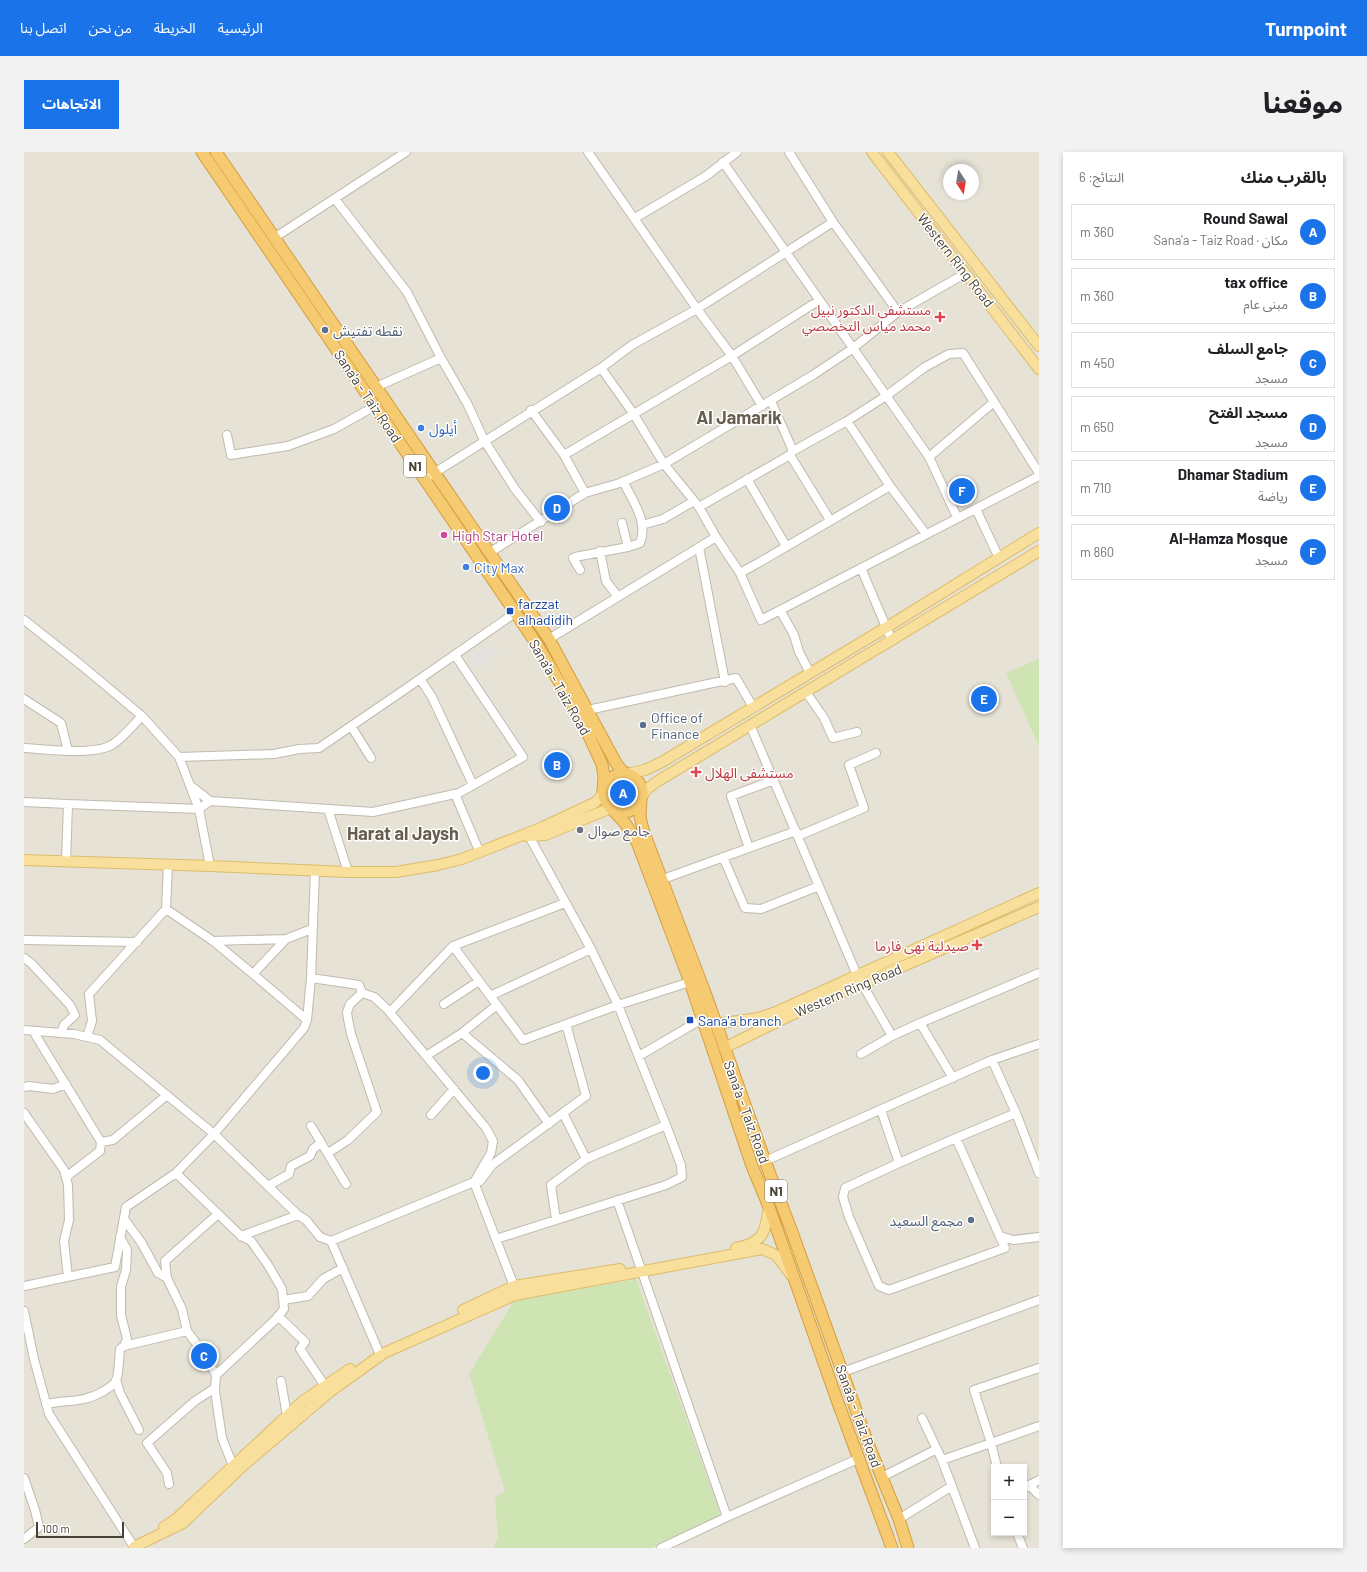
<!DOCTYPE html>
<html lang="ar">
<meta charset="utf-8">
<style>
body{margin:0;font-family:Barlow,"Noto Sans Arabic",sans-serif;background:#f2f2f2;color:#202124;direction:rtl}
.controls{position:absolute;right:12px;bottom:12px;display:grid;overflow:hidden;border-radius:0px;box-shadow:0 2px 6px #0003}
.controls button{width:36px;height:36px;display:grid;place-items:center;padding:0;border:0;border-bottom:1px solid #e0e0e0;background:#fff;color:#202124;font:20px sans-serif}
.compass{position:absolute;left:919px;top:12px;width:36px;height:36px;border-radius:50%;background:#fff;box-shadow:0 2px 6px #0003;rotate:168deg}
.scale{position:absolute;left:12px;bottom:10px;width:88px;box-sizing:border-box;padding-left:4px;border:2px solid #464037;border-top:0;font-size:11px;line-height:14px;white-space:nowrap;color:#464037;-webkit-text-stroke:3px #fff;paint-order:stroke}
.you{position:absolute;left:459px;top:921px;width:14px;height:14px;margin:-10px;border:3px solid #fff;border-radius:50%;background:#1a73e8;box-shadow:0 0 0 6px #1a73e833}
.badge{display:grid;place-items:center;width:26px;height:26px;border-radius:50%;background:#1a73e8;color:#fff;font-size:13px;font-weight:700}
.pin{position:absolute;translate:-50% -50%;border:2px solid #fff;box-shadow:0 1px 4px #0006}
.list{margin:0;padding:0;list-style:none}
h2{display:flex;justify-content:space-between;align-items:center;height:52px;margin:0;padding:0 16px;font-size:17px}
h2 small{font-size:13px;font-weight:400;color:#757577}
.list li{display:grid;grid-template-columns:26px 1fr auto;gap:12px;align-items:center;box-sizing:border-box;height:56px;margin:0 8px 8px;padding:0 8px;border:1px solid #e0e0e0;border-radius:0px}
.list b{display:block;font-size:15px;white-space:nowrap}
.list p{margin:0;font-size:13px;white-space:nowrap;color:#757577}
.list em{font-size:13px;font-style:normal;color:#757577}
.map{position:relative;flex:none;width:1015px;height:1396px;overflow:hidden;direction:ltr;border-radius:0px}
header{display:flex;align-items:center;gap:24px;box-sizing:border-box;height:56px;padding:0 20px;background:#1a73e8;color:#fff}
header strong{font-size:19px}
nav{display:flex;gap:22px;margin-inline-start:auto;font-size:14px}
.intro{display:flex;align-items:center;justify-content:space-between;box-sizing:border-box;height:96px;padding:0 24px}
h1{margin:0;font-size:28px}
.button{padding:10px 18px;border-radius:0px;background:#1a73e8;color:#fff;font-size:14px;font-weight:700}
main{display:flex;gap:24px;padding:0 24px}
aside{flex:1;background:#fff;border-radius:0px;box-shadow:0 2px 6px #0003}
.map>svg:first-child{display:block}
.residential{fill:#e6e2d6;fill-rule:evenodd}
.green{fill:#cee5b3}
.parking{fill:#e4e2df}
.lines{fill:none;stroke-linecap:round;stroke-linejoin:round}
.minor-casing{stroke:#c1baae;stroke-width:10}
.major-casing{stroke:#ddbc6c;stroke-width:12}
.highway-casing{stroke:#d49f40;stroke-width:13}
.minor{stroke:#fff;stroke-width:8}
.major{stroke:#f8df9b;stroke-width:10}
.highway{stroke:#f5ca70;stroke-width:11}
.health-dot{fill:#e0444e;stroke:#fff;stroke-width:1.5}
.service-dot{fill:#5c6f8a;stroke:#fff;stroke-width:1.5}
.shop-dot{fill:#3f7fe0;stroke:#fff;stroke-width:1.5}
.hotel-dot{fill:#d1479c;stroke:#fff;stroke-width:1.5}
.transit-dot{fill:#1a4fb4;stroke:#fff;stroke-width:1.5}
.worship-dot{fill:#6b7280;stroke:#fff;stroke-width:1.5}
.labels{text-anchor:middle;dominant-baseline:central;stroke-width:3;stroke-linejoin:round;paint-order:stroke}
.shield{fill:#fff;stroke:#7e7973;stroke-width:1}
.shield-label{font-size:13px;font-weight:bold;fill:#464037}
.street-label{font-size:14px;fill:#464037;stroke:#fff}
.health-label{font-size:14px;fill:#be3a42;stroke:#fff;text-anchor:end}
.service-label{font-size:14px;fill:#4e5e75;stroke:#fff;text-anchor:start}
.shop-label{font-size:14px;fill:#366cbe;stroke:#fff;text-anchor:start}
.hotel-label{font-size:14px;fill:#b23c85;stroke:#fff;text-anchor:start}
.transit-label{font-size:14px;fill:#164399;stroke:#fff;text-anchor:start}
.worship-label{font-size:14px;fill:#5b616d;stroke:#fff;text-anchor:start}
.district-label{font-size:18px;font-weight:bold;fill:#685e4f;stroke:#fff}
</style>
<header>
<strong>Turnpoint</strong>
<nav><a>الرئيسية</a><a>الخريطة</a><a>من نحن</a><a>اتصل بنا</a></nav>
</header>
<div class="intro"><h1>موقعنا</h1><a class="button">الاتجاهات</a></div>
<main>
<aside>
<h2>بالقرب منك<small>النتائج: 6</small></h2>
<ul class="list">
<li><span class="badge">A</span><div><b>Round Sawal</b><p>مكان · Sana'a - Taiz Road</p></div><em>360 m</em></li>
<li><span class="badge">B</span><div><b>tax office</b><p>مبنى عام</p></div><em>360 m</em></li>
<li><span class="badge">C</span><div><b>جامع السلف</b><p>مسجد</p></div><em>450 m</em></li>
<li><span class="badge">D</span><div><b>مسجد الفتح</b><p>مسجد</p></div><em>650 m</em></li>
<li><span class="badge">E</span><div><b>Dhamar Stadium</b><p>رياضة</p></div><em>710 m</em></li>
<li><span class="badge">F</span><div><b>Al-Hamza Mosque</b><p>مسجد</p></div><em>860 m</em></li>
</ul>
</aside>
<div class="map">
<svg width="1015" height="1396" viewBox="0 0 1015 1396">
<rect width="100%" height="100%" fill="#f3f0e8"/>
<path class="residential" d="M 0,0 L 1015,0 L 1015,1396 L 0,1396 ZM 925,18 L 949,18 L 949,42 L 925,42 ZM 970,1315 L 1000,1315 L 1000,1381 L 970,1381 Z"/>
<path class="green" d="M 1015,507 L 1015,594 L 982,521 Z
M 612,1127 L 697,1364 L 627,1396 L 470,1396 L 470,1394 L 474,1386 L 471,1346 L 481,1339 L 445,1222 L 490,1149 Z"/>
<path class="parking" d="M 464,490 L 473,502 L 450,518 L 443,506 Z"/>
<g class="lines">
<defs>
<path id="minor" d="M 564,0 L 673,157 L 708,204 L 738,254
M 765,0 L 809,70 L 874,160
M 699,10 L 905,305 L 933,365
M 311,47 L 383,140 L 417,206 L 444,253 L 460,288 L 491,337 L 517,370
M 611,66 L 682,24 L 713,0
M 250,86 L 382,0
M 577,216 L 609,261 L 640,312 L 675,355 L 692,385 L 716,421 L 737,468 L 1015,324
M 352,235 L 417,206
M 747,249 L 769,299
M 507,258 L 540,303 L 561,341
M 823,269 L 866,334 L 902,382
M 203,283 L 207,303 L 264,294 L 310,277 L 351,254
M 540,303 L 708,204 L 794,149
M 766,303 L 806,368
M 905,305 L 970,250
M 407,323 L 577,216 L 608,193 L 673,157 L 809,70
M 723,327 L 762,394
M 675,355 L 766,303 L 769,299 L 823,269 L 862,244 L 901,215 L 925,202 L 939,201 L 1015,321
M 952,357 L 975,406
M 598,371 L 604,395
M 618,373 L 639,367 L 670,349
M 675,395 L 701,530
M 576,399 L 582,429 L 594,445
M 465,401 L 561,341 L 596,331 L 640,312 L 789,223 L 828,197 L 874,160 L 942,121
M 837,416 L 868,489
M 556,418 L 549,406 L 551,405 L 604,395 L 616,391 C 625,370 608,348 599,329
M 716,421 L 736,410 L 866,334
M 756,458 L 770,483 L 775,500 L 786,521
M 0,468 L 57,513 L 118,564 L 155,605 L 250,602 L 275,597 L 295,596 L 380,538 L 491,461
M 525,487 L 692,385
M 396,527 L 408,545 L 449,633
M 782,540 L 800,566 L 809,586 L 833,580
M 0,547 L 37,571 L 44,599
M 564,558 L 712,526 L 729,555
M 726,573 L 833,823 L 868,884 L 896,871
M 327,574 L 347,606
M 0,596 C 20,597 73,604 89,592 C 100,585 109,573 118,564
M 155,605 L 175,657 L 186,714
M 167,634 L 186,649 L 349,660 L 435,641 L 499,605 L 431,503
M 431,642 L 456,701
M 0,650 L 44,652 L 42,710
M 44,652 L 175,657 L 186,649
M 304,657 L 324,720
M 505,684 L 567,797 L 594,853 L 666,830
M 774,684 L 840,656 L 825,613 L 852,601
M 725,696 L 707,644 L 750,628
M 699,705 L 721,756 L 737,757 L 795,734
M 639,727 L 772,679
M 142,757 L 189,789 L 229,822
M 0,788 L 113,790
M 189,789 L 262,787
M 0,806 L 7,811 L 46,853 L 51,863 L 40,873 L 37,881
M 287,826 L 335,833 L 338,841
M 466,844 L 567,797
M 420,852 L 455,829
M 366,860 L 429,794
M 283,868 L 229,822 L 262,787 L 288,777
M 0,878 L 50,882 L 76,888 L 190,982 L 280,876 L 283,868 L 287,826 L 291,718
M 9,879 L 77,990 L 76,999 L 42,1025
M 438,881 L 473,853
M 63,885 L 68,869 L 65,842 L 142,757 L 144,712
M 837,902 L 868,884
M 402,904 L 438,881 L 494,928 L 525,972
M 615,904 L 678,867
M 929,926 L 896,871 L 1015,821
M 0,935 L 5,934 L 29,937 L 42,932
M 857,958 L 875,1011 L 821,1036 L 819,1045 L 825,1065 L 855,1134 L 865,1138 L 981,1096 L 932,986 L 875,1011
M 0,961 L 40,1018 L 44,1033 L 45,1068 L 40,1089 L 44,1125
M 539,961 L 562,1007
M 992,961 L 1015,1021
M 407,963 L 430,937
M 287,974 L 322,1032
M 932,986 L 992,961 L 968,908
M 77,990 L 89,988 L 143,943
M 304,1001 L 324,988 L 353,960 L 327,882 L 324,867 L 323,860 L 326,852 L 338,841 L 350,845 L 363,857 L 462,976 L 469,989 L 467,1001 L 450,1030
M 741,1009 L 968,908 L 1015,892
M 152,1021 L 217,1084 L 227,1089 L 244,1113 L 258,1137 L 260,1157 L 251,1168 L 192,1223 L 178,1199 L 163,1179 L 158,1157 L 143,1126 L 141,1109 L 194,1062
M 456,1029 L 468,1013 L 562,944 L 542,872
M 244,1034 L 265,1022 L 267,1014 L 286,1004 L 289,997 L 297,991
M 593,1048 L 703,1365
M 100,1067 L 117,1090 L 134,1121 L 143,1126
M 532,1068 L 527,1033 L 562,1007 L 642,973
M 217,1084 L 274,1063
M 976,1084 L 989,1088 L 1015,1085
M 96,1085 L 103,1098 L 102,1118 L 97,1135 L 97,1163 L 103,1187 L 100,1194
M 472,1087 L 642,1033 L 658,1025 L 657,1013 L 642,973 L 594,853 L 499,888 L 429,794 L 541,751
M 0,1134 L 91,1115 L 102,1055 L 152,1021 L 190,982 L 274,1063 L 282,1068 L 296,1085 L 307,1089
M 259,1148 L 284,1144 L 299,1127 L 319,1116
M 0,1159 L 10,1207 L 25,1262 L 110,1395 L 109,1396
M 254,1164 L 281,1190 L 276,1197 L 301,1234
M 354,1198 L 307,1089 L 450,1030 L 490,1134
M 1015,1216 L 950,1238 L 967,1291 L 1015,1274
M 819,1220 L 1015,1148
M 192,1223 L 191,1239 L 198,1286 L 209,1314
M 92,1228 L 96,1241 L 115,1278
M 257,1229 L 263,1264
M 22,1252 C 46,1247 57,1252 80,1239 C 84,1236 89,1234 92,1229 C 95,1222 95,1205 96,1197 L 100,1194 L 163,1179
M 898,1266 L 918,1308 L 951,1396
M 918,1308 L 967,1291 L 973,1315
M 858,1325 L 913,1297
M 0,1326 L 11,1358 L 15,1375 L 0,1387
M 145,1332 L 143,1321 L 123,1291 L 171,1249 L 191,1236
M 1005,1333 L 1015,1343
M 1000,1336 L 1015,1328
M 875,1367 L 928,1334
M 993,1381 L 999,1396
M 637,1396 L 703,1365 L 836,1306"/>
<path id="major" d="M 848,0 L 1015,217
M 864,0 L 1015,194
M 603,622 L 621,618 L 638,610 L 863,475 L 1015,381
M 617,646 L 623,637 L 634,629 L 1015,399
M 503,684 L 521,683 L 587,656
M 0,708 L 186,714 L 324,720 L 372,720 L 414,713 L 438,707 L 519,675 L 570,651 L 576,646 L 579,639
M 692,872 L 734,866 L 752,860 L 1015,741
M 700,896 L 767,863 L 1015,755
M 712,1096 C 741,1090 741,1080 745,1055
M 439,1158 L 490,1134 L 596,1117
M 140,1375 L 152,1367 L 279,1249 L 326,1217
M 110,1395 L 159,1371 L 221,1312 L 307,1239 L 360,1201 L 491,1143 L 738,1097 L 752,1103 L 768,1124"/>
<path id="highway" d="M 178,0 L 514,494 L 557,567 L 578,612 L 580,624 L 579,639
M 192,0 L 410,320 L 525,487 L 592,611 L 597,618 L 603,622
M580 641a19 19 0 1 1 38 0a19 19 0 1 1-38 0Z
M 617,646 L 616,665 L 620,681 L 683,846 L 741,1009 L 768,1080 L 845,1294 L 875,1367 L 884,1396
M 587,656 L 601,671 L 613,690 L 666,830 L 728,1014 L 745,1055 L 813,1248 L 868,1396"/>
</defs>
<use href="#minor" class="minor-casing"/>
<use href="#major" class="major-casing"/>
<use href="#highway" class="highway-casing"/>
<use href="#minor" class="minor"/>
<use href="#major" class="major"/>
<use href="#highway" class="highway"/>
</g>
<g class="health-dot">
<path d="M914 159h4v4h4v4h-4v4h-4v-4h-4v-4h4z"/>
<path d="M670 614h4v4h4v4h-4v4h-4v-4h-4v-4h4z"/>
<path d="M951 787h4v4h4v4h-4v4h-4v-4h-4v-4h4z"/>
</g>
<g class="service-dot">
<circle cx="301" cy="178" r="4"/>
<circle cx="619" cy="573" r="4"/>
<circle cx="947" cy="1068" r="4"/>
</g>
<g class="shop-dot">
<circle cx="397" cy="276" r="4"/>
<circle cx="442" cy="415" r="4"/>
</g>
<circle class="hotel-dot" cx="420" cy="383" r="4"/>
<g class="transit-dot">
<rect x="482" y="455" width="8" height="8" rx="2"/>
<rect x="662" y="864" width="8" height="8" rx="2"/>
</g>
<circle class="worship-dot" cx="556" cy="678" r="4"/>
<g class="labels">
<g class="shield">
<rect x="380" y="303" width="22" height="22" rx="3"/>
<rect x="741" y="1028" width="22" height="22" rx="3"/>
</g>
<g class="shield-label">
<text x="391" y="314">N1</text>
<text x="752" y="1039">N1</text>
</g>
<g class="street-label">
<text transform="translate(932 108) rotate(52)">Western Ring Road</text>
<text transform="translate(344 244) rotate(56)">Sana'a - Taiz Road</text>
<text transform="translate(536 535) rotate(60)">Sana'a - Taiz Road</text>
<text transform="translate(824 838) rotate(-23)">Western Ring Road</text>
<text transform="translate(723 960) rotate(70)">Sana'a - Taiz Road</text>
<text transform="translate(835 1264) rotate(70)">Sana'a - Taiz Road</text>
</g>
<g class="health-label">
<text x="907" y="157">مستشفى الدكتور نبيل<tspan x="907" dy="16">محمد مياس التخصصي</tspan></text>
<text x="681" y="620" text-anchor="start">مستشفى الهلال</text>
<text x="945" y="793">صيدلية نهى فارما</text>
</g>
<g class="service-label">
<text x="309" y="178">نقطه تفتيش</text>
<text x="627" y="565">Office of<tspan x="627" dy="16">Finance</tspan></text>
<text x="939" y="1068" text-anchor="end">مجمع السعيد</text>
</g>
<g class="shop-label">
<text x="405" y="276">أيلول</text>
<text x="450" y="415">City Max</text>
</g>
<g class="hotel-label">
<text x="428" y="383">High Star Hotel</text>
</g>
<g class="transit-label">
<text x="494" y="451">farzzat<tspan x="494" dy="16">alhadidih</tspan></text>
<text x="674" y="868">Sana'a branch</text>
</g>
<g class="worship-label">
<text x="564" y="678">جامع صوال</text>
</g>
<g class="district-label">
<text x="715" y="265">Al Jamarik</text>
<text x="379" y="681">Harat al Jaysh</text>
</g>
</g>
</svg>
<div class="controls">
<button>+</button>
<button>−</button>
</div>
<svg class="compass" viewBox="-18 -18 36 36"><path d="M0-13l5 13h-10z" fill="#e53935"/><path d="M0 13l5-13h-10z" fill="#757577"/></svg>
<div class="scale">100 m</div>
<div class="you"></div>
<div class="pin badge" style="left:599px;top:641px">A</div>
<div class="pin badge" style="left:533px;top:613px">B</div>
<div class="pin badge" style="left:180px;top:1204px">C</div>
<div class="pin badge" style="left:533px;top:356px">D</div>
<div class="pin badge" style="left:960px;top:547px">E</div>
<div class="pin badge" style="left:938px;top:339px">F</div>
</div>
</main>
